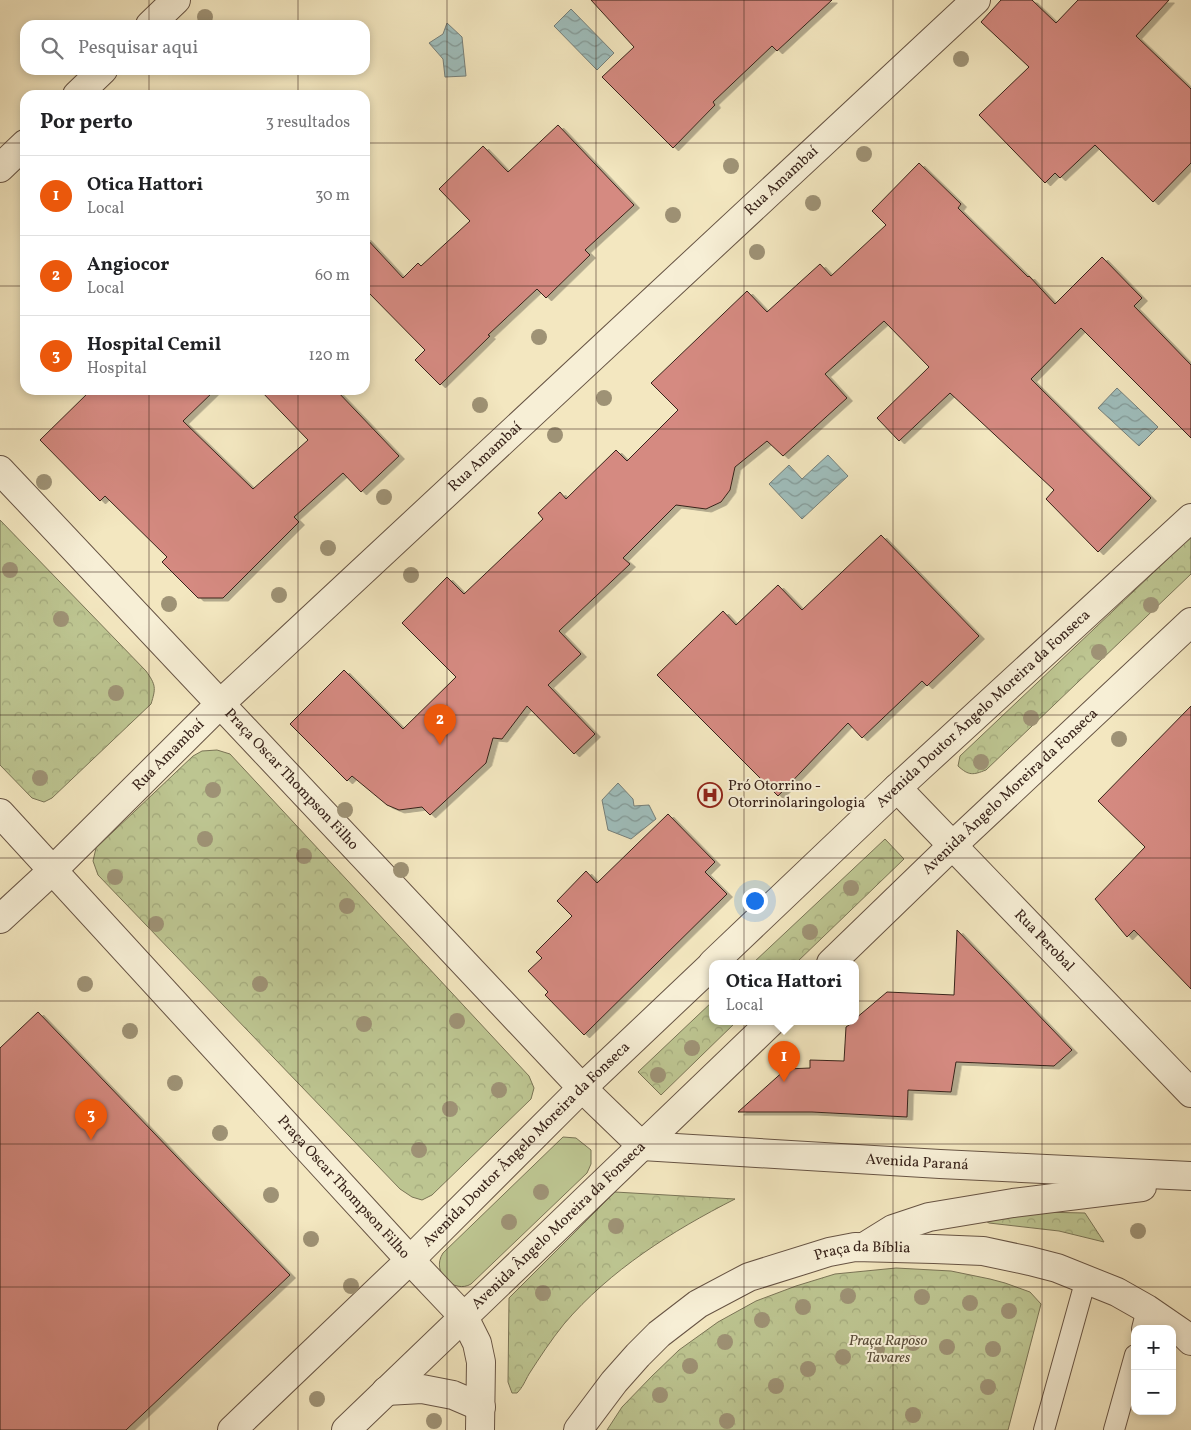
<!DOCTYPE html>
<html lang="pt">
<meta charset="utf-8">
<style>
body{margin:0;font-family:Vollkorn,serif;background:#f2f2f2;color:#202124}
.controls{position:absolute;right:15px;bottom:15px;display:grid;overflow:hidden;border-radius:10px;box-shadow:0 2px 8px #0003}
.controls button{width:45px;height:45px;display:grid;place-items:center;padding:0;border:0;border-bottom:1px solid #e0e0e0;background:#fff;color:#202124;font:25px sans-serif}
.you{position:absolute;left:754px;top:900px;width:18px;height:18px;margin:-12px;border:4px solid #fff;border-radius:50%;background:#1a73e8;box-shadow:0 0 0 8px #1a73e833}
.badge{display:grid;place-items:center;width:32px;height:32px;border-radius:50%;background:#ea580c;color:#fff;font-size:16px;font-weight:700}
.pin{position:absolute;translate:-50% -41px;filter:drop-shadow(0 1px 2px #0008)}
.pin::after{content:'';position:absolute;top:26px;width:18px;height:15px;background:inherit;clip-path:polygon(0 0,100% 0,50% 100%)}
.popup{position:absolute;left:709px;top:960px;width:150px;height:65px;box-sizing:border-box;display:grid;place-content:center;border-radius:10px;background:#fff;filter:drop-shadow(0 1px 4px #0005);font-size:16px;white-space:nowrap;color:#757577}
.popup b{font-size:19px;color:#202124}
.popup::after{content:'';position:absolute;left:50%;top:100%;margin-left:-10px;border:10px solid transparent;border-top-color:#fff}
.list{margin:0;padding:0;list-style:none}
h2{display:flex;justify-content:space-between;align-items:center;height:65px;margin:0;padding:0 20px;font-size:21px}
h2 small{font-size:16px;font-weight:400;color:#757577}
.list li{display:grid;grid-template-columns:32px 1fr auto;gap:15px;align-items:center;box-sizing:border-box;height:80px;padding:0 20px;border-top:1px solid #e0e0e0}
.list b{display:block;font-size:19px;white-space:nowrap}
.list p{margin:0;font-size:16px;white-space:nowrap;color:#757577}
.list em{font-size:16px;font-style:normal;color:#757577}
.icon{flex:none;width:28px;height:28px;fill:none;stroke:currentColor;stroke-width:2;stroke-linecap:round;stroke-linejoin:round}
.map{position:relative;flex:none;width:1191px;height:1430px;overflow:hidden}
.search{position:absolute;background:#fff;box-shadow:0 2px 8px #0003;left:20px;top:20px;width:350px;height:55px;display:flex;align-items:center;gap:12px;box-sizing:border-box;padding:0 18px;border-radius:15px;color:#757577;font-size:19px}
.panel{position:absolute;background:#fff;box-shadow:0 2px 8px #0003;left:20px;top:90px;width:350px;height:305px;border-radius:15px}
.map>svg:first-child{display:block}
.green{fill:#bdc591;stroke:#7a7456}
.forest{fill:url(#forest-crowns);stroke:#7a7456}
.water{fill:url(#water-waves);stroke:#76807b}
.building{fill:#d58a81;stroke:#38231a;filter:url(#shadow)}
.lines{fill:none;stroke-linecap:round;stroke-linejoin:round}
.service-casing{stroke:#675444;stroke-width:22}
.minor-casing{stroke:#675444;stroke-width:30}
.tertiary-casing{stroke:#675444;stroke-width:30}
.service{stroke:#f7efd6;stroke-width:20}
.minor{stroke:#f7efd6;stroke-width:28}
.tertiary{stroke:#f7efd6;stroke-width:28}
.tree{fill:#9e9275}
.grid{fill:none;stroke:#38231a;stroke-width:1;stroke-opacity:0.55}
.labels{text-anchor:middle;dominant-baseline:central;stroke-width:4;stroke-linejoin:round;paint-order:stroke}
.street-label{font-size:15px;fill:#38231a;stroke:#f7efd6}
.poi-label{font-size:15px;fill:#38231a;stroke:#f7efd6;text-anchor:start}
.park-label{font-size:15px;font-style:italic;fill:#594c38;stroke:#f7efd6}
</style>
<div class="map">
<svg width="1191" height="1430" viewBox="0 0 1191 1430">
<defs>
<pattern id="forest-crowns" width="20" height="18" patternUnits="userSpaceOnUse" patternTransform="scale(1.25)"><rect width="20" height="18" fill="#bdc591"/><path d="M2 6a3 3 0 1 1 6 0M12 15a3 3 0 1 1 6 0" fill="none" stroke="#a3a97c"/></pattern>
<pattern id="water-waves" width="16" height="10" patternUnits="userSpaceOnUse" patternTransform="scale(1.25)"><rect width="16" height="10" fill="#9fbebc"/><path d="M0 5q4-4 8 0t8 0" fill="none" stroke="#839a98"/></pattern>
<filter id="shadow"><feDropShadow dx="5.5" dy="3" stdDeviation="0" flood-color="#0004"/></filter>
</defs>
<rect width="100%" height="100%" fill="#f3e7c0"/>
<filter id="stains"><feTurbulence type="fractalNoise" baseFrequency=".004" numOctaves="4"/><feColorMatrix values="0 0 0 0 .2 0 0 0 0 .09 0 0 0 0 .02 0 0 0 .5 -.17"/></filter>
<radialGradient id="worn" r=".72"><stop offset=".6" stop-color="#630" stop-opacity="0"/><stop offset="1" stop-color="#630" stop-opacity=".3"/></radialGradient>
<path class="green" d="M 563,1137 L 576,1138 L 591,1150 L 591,1164 L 587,1173 L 471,1284 C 455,1294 430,1273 443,1253 Z"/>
<path class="forest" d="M 0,520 L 146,671 C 156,685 156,688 151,704 L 52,798 L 44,802 L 32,798 L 0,765 Z
M 1191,537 L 1191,574 L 986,770 C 973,775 969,776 958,766 L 960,756 Z
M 217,750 L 230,754 L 529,1076 L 534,1088 L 531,1099 L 432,1195 L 422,1200 L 412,1197 L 400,1189 L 98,875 L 93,861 L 96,848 L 193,756 L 202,751 Z
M 885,839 L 904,859 L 796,963 L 753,963 Z
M 713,1001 L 713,1021 L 737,1021 L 661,1095 L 638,1072 Z
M 615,1192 L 735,1199 C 672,1231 610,1270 564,1324 C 551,1340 540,1357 529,1374 C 525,1381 523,1387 517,1393 L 512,1393 L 508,1382 L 509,1298 Z
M 988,1211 L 1085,1213 L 1104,1242 L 1059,1231 L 989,1223 L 984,1220 Z
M 896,1268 L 951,1271 L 990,1279 L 1005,1283 L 1030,1292 L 1041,1304 L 1008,1430 L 607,1430 L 622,1407 L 652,1376 L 679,1350 L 718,1322 L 756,1301 L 796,1286 L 835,1274 Z"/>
<path class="water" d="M 571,9 L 614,53 L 597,70 L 554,26 Z
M 447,23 L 462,37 L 466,76 L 445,77 L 443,59 L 429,43 L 443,34 Z
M 1117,388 L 1158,427 L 1139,446 L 1098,408 Z
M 828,455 L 848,476 L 802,519 L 769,484 L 789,465 L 802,479 Z
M 618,783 L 633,799 L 634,806 L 649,805 L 656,819 L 631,839 L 608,830 L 602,800 Z"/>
<path class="building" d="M 591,0 L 832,0 L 777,51 L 772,46 L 713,102 L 715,105 L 673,148 L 602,77 L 634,47 Z
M 1001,0 L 1032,0 L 1056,23 L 1078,0 L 1169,0 L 1136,36 L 1191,89 L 1191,163 L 1153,202 L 1095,145 L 1060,178 L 1055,173 L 1045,183 L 979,115 L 1029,67 L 981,22 Z
M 558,125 L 634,205 L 585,250 L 590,255 L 546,298 L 537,289 L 488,335 L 490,336 L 440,385 L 415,360 L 425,350 L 365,289 L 365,237 L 403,278 L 418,263 L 421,266 L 470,221 L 439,189 L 483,146 L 508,172 Z
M 919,163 L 961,204 L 958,208 L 1028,277 L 1029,276 L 1055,304 L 1102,257 L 1142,298 L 1134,306 L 1191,365 L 1191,438 L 1081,328 L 1031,379 L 1151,498 L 1098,552 L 1046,499 L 1054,490 L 950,393 L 899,441 L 877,418 L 929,367 L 884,321 L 825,374 L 847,398 L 783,456 L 767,441 L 735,467 L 730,490 L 721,502 L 706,509 L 676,505 L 623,558 L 630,564 L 559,631 L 581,654 L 548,685 L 595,734 L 574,754 L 527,706 L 502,739 L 493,738 L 486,763 L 430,815 L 422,807 L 399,810 L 387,805 L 352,776 L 347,781 L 290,724 L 344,670 L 403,729 L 456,677 L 402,623 L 447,577 L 464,594 L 543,519 L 538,513 L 560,492 L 566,499 L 616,450 L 627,461 L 678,410 L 651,383 L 747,291 L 767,312 L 820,264 L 831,276 L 886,225 L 872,211 Z
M 91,390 L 215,390 L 183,421 L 253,489 L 308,440 L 260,390 L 336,390 L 399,456 L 361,492 L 343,473 L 294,517 L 299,522 L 223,598 L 198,598 L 162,562 L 167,557 L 105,496 L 100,501 L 40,440 Z
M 881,535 L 979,636 L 927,686 L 922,681 L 862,738 L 848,723 L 778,796 L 657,675 L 723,611 L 736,625 L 778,585 L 802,610 Z
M 1191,706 L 1191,989 L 1134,930 L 1127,937 L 1095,899 L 1145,847 L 1098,801 Z
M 668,814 L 715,862 L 705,872 L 727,894 L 584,1035 L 545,995 L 548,992 L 528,971 L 542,958 L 536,952 L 572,916 L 557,901 L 586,871 L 597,883 Z
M 957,930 L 1072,1050 L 1054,1066 L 956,1062 L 951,1092 L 908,1090 L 907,1117 L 812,1112 L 738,1112 L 786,1069 L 810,1068 L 810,1060 L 844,1061 L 846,1027 L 855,1021 L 855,1019 L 887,992 L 954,995 Z
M 38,1012 L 290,1275 L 126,1430 L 0,1430 L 0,1048 Z"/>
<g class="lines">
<defs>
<path id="service" d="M 1142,1329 L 1147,1309
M 1044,1430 L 1086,1279
M 1114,1430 L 1135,1355"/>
<g id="minor">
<path d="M 150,25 L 176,0"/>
<path d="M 77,95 L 103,70"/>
<path d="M 0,168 L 25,144"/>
<path id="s1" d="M 897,788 L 1191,1093"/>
<path id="s2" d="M 0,919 L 53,870 L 221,703 L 976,0"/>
</g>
<g id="tertiary">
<path id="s3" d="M 0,470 L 582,1088 L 642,1146 L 940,1164 L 1191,1176"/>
<path id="s4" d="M 0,813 L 410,1260 L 464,1317 L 477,1343 L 481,1362 L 480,1430"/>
<path id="s5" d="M 713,963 L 897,788 L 1191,518"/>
<path id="s6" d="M 831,963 L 953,845 L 1191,622"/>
<path d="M 864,1247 L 893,1229 L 929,1217 L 1013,1203 L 1142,1187"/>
<path d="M 386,1391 L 422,1389 L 453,1395 L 481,1407"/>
<path id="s7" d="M 232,1430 L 410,1260 L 582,1088 L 713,964"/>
<path id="s8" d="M 346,1430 L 772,1021"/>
<path id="s9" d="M 578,1430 L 614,1382 L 638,1355 L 659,1334 L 698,1304 L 749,1277 L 829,1252 L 855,1247 L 934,1249 L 983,1251 L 1030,1261 L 1057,1268 L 1117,1292 L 1147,1309 L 1185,1335 L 1191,1341"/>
</g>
</defs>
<use href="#service" class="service-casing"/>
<use href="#minor" class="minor-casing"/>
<use href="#tertiary" class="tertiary-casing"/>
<use href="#service" class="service"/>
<use href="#minor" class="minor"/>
<use href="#tertiary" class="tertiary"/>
</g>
<g class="tree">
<circle cx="205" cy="17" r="8"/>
<circle cx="961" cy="59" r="8"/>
<circle cx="864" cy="154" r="8"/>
<circle cx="731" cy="166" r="8"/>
<circle cx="813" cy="203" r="8"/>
<circle cx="673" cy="215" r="8"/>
<circle cx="757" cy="252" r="8"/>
<circle cx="539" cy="337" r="8"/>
<circle cx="604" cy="398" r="8"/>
<circle cx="480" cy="405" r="8"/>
<circle cx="555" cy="435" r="8"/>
<circle cx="44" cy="482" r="8"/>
<circle cx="384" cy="497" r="8"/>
<circle cx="328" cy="548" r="8"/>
<circle cx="10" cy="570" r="8"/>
<circle cx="411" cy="575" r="8"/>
<circle cx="279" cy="595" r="8"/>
<circle cx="169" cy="604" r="8"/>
<circle cx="1151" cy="605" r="8"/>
<circle cx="61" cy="619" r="8"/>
<circle cx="1099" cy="652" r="8"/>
<circle cx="116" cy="693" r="8"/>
<circle cx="1031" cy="718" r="8"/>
<circle cx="1119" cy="739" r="8"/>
<circle cx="981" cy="762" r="8"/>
<circle cx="40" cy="778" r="8"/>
<circle cx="213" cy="790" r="8"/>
<circle cx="345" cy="810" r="8"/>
<circle cx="205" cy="839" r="8"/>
<circle cx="304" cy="856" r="8"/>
<circle cx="401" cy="870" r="8"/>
<circle cx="115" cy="877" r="8"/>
<circle cx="851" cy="888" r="8"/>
<circle cx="347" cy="906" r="8"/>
<circle cx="156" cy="924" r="8"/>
<circle cx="810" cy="932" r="8"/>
<circle cx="85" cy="984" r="8"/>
<circle cx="260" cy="984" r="8"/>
<circle cx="457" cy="1021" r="8"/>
<circle cx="364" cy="1024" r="8"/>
<circle cx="130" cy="1031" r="8"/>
<circle cx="692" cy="1048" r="8"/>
<circle cx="658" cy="1075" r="8"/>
<circle cx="175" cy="1083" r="8"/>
<circle cx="499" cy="1090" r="8"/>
<circle cx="450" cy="1109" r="8"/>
<circle cx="220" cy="1133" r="8"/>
<circle cx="419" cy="1150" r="8"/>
<circle cx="541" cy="1192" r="8"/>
<circle cx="271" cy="1195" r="8"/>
<circle cx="509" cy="1222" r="8"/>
<circle cx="616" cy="1226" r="8"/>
<circle cx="1138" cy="1231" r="8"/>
<circle cx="311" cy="1239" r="8"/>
<circle cx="351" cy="1286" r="8"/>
<circle cx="543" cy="1293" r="8"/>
<circle cx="848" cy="1296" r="8"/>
<circle cx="922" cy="1297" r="8"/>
<circle cx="970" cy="1303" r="8"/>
<circle cx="803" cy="1307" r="8"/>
<circle cx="1009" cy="1311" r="8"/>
<circle cx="762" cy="1320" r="8"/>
<circle cx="725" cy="1342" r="8"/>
<circle cx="913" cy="1343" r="8"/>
<circle cx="947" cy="1347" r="8"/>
<circle cx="877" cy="1349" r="8"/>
<circle cx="993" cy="1349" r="8"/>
<circle cx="843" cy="1357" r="8"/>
<circle cx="690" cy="1366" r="8"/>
<circle cx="808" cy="1369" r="8"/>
<circle cx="776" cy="1386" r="8"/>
<circle cx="988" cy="1387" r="8"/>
<circle cx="660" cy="1395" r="8"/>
<circle cx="317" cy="1399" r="8"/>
<circle cx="913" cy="1415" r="8"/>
<circle cx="434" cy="1421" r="8"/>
<circle cx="727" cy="1421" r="8"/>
</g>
<path class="grid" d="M 149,0 L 149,25M 298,0 L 298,25M 447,0 L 447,1430M 596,0 L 596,1430M 744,0 L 744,1430M 893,0 L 893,1430M 1042,0 L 1042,1430M 149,70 L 149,95M 298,70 L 298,95M 0,143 L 25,143M 365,143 L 1191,143M 0,286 L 25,286M 365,286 L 1191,286M 149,390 L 149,1430M 298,390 L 298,1430M 0,429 L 1191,429M 0,572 L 1191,572M 0,715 L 1191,715M 0,858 L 1191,858M 0,1001 L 1191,1001M 0,1144 L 1191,1144M 0,1287 L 1191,1287"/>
<defs>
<symbol id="hospital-ring" viewBox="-11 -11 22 22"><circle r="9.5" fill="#f7efd6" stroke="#8f2418" stroke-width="1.5"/><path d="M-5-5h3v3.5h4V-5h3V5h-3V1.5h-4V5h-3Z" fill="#8f2418"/></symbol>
</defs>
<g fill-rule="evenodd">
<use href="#hospital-ring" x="696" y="781" width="28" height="28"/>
</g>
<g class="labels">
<g class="street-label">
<text stroke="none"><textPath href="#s2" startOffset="1075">Rua Amambaí</textPath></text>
<text stroke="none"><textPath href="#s2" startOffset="670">Rua Amambaí</textPath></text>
<text stroke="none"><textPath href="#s5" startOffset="371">Avenida Doutor Ângelo Moreira da Fonseca</textPath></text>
<text stroke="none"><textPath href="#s2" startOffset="235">Rua Amambaí</textPath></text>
<text stroke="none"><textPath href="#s3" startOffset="425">Praça Oscar Thompson Filho</textPath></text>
<text stroke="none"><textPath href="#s6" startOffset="248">Avenida Ângelo Moreira da Fonseca</textPath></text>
<text stroke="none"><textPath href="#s1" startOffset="212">Rua Perobal</textPath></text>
<text stroke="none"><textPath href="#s7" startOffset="410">Avenida Doutor Ângelo Moreira da Fonseca</textPath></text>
<text stroke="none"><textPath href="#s3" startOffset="1208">Avenida Paraná</textPath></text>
<text stroke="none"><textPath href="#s4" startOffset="508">Praça Oscar Thompson Filho</textPath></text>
<text stroke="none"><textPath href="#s8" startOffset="295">Avenida Ângelo Moreira da Fonseca</textPath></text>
<text stroke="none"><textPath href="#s9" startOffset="350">Praça da Bíblia</textPath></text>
</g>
<g class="poi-label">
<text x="728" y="786">Pró Otorrino -<tspan x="728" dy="17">Otorrinolaringologia</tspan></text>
</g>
<g class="park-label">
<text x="888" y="1341">Praça Raposo<tspan x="888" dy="17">Tavares</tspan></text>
</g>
</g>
<rect width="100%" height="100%" filter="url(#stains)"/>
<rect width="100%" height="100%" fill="url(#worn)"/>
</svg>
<div class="controls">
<button>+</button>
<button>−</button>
</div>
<div class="you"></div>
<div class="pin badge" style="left:784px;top:1082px">1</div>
<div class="popup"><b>Otica Hattori</b>Local</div>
<div class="pin badge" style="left:440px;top:745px">2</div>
<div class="pin badge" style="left:91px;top:1140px">3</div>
<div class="search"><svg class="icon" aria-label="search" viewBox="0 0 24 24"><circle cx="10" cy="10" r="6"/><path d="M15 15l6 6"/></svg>Pesquisar aqui</div>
<section class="panel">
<h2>Por perto<small>3 resultados</small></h2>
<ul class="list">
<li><span class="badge">1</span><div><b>Otica Hattori</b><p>Local</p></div><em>30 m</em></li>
<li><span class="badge">2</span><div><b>Angiocor</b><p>Local</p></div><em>60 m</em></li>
<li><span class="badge">3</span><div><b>Hospital Cemil</b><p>Hospital</p></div><em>120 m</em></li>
</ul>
</section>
</div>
